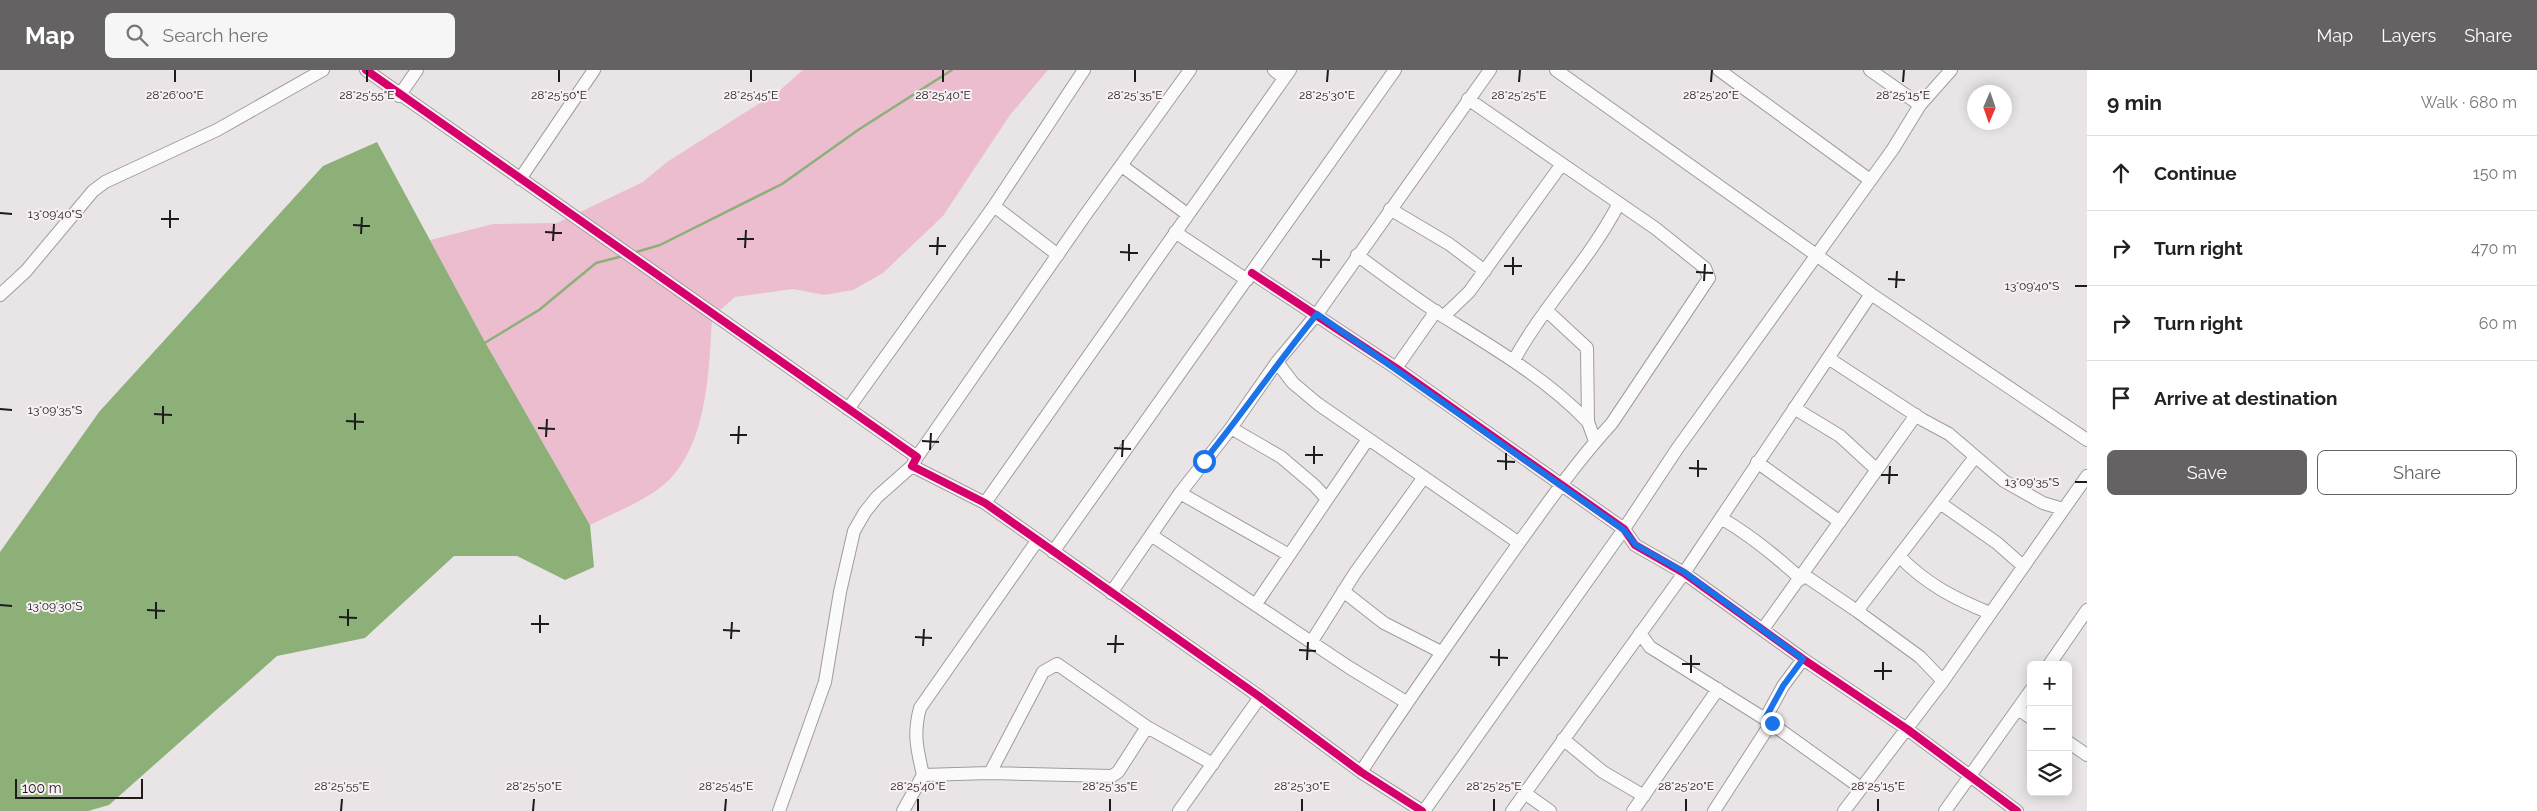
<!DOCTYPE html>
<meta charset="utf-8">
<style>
body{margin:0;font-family:Raleway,sans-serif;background:#f6f6f6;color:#222}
.controls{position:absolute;right:15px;bottom:15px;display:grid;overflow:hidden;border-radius:8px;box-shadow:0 2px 12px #0003}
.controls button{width:45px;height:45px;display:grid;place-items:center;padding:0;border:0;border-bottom:1px solid #e0e0e0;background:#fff;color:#222;font:25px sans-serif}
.compass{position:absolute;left:1967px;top:15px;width:45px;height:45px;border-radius:50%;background:#fff;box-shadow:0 2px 12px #0003;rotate:182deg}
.scale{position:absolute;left:15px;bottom:12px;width:128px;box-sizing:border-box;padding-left:5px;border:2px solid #1e1b1c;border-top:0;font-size:14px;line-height:18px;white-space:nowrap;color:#1e1b1c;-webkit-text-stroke:4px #f8f0f3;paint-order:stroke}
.stop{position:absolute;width:15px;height:15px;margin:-11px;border:4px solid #1a73e8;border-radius:50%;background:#fff}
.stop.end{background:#1a73e8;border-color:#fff;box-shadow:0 1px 5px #0008}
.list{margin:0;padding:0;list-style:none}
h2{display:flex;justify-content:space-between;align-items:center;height:65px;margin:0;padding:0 20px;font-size:21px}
h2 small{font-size:16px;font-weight:400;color:#767676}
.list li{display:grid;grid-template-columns:32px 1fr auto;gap:15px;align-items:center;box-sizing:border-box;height:75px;padding:0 20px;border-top:1px solid #e0e0e0}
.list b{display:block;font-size:19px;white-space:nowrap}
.list em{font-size:16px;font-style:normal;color:#767676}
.actions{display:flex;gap:10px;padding:15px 20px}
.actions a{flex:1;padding:11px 0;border:1px solid #656263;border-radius:8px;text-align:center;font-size:18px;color:#656263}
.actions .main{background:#656263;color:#fff}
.icon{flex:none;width:28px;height:28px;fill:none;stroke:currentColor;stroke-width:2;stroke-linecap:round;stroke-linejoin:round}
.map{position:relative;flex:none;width:2087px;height:741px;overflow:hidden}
header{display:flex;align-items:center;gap:30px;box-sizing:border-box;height:70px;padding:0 25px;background:#656263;color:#fff}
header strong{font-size:24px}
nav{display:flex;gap:28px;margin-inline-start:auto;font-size:18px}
.search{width:350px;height:45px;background:#f6f6f6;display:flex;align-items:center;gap:12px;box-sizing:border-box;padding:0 18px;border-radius:8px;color:#767676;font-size:19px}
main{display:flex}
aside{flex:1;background:#fff}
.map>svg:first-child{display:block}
.green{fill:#ebbdcf}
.water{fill:#8cb078}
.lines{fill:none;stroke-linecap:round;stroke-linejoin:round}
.stream{stroke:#8cb078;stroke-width:2.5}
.minor-casing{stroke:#a09c9d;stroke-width:14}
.minor{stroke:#fcfbfb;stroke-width:12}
.cycleway-casing{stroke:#f8f0f3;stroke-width:11}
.cycleway{stroke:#d6006c;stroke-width:8}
.route{stroke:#1a73e8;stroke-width:6}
.ticks{fill:none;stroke:#1e1b1c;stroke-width:2}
.ticks-label{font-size:12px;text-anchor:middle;fill:#1e1b1c;stroke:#f8f0f3;stroke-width:4;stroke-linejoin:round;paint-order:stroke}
</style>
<header>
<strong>Map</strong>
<div class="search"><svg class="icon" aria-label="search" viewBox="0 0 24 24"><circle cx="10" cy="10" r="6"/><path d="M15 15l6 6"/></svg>Search here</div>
<nav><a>Map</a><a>Layers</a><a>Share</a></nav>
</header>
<main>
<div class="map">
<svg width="2087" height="741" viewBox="0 0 2087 741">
<rect width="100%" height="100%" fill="#e9e5e6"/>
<path class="green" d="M 803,0 L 1048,0 L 1010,45 L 943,146 L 883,203 L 853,220 L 824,225 L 793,219 L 735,227 L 712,247 C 709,301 708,385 657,420 C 637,434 612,444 590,455 L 485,272 L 430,170 L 493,154 L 557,153 L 643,112 L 667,92 L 779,21 Z"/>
<path class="water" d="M 377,72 L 485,272 L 590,455 L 594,497 L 565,510 L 517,486 L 454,486 L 365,568 L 277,586 L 109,735 L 88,741 L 0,741 L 0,482 L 99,342 L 323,96 Z"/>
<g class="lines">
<path class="stream" d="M 633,183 L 660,175 L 782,114 L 858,60 L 952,0
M 483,274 L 539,240 L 596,193 L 623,186"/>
<defs>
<path id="minor" d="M 366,0 L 917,387 L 912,396 L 985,433 L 1260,627 L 1361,702 L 1422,741
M 1274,0 L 1284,8
M 1556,0 L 1871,224 L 2087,370
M 1719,0 L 1870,110
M 1870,0 L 1920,35
M 399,26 L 417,0
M 1122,96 L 1187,144
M 520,109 L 594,0
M 994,136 L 1058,185
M 1390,139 L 1449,174 L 1485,201
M 1175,162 L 1247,210
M 1357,185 C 1385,206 1412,226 1441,245 C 1492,277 1546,308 1588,352
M 1252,203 L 1396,298 L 1624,459 L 1635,475 L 1684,503 L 1803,589 L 1907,659 L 2017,741
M 0,225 L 26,201 L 93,121 L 105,112 L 217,60 L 323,0
M 1546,240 L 1587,278 L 1588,352 L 1595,371
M 1444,246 L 1469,222 L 1562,94 L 1468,29
M 1828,288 L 1923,350 L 1949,364 L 2004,411 L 2043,433 L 2063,439
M 1514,290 C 1544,235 1590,190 1619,133
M 1277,292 L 1293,313 L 1318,334 L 1519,473
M 1396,298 L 1436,241
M 1794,338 L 1840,366 L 1877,400
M 848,339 L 994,136 L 1084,0
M 1231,358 L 1281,387 L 1314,415 L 1327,429
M 917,387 L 1086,144 L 1190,0
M 1757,392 L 1840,452
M 1180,423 L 1289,485
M 985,433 L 1290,0
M 1940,433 L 1997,473 L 2023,496
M 1721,448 C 1750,465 1776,486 1801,509
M 1151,465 L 1350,598 L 1406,632
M 1053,482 L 1395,0
M 1899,486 C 1926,514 1955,529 1990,543
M 1804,505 L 1857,541 L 1975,387
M 1343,521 L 1384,553 L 1441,582
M 1111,523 L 1180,423 L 1231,358 L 1277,292 L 1317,244 L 1490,0
M 1256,534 L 1368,369
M 1857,541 L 1920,587 L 1943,611
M 1763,559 L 1916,345
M 1640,563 L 1650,577 L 1765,649 L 1861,718
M 1312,571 L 1355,503 L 1424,407
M 2049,595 L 2087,540
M 2018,639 L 2031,648
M 1765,649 L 1783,616 L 1803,589
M 1563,669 L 1603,702 L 1644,726
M 2068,672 L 2087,685
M 1361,702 C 1405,634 1452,568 1499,501 C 1535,451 1570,399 1612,353 L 1709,208 L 1705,198 L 1655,158 L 1562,94
M 990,703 L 1112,706 L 1118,702 L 1147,657
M 923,705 L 990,703 L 1043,602 L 1057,594 L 1147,657 L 1213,694
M 1526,724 L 1550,741
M 779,741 L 825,612 L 840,522 L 854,461 L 865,442 L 877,427 L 912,396
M 903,741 L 923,705 C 917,679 913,664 920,638 L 1037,471
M 1179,741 L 1260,627
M 1424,741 L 1624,459 L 1677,379 L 1893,79 L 1920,35 L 1951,0
M 1512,741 L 1684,503 L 1871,224
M 1633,741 L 1718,619
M 1714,741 L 1771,653
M 1844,741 L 1943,611 L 2087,406
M 1945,741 L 2031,620"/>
</defs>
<use href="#minor" class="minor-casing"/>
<use href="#minor" class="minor"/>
<defs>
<path id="cycleway" d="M 366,0 L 917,387 L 912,396 L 985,433 L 1260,627 L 1361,702 L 1422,741
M 1252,203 L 1396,298 L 1624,459 L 1635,475 L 1684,503 L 1803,589 L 1907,659 L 2017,741"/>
</defs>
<use href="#cycleway" class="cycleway-casing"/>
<use href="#cycleway" class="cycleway"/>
</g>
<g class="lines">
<path class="route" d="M 1204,391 C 1243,343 1278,292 1317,244 L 1624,460 L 1636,475 L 1684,502 L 1803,589 L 1783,616 L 1765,649 L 1772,653"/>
</g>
<path class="ticks" d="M 175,12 L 175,0M 367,12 L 367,0M 559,12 L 559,0M 751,12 L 751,0M 943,12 L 943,0M 1135,12 L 1135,0M 1327,12 L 1328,0M 1519,12 L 1520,0M 1711,12 L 1712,0M 1903,12 L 1904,0M 0,143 L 12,144M 161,149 L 179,149M 353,155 L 370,156M 170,158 L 170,140M 545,162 L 562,163M 361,164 L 362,147M 737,169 L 754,169M 553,171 L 554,154M 929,176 L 946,176M 745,178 L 746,160M 1120,182 L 1138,183M 937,185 L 938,167M 1312,189 L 1330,190M 1129,191 L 1129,174M 1504,196 L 1522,196M 1321,198 L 1321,180M 1696,202 L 1713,203M 1513,205 L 1513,187M 1888,209 L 1905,210M 1704,211 L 1705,194M 2075,216 L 2087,216M 1896,218 L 1897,201M 0,339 L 12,340M 154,344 L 172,345M 346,351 L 364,352M 163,354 L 163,336M 538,358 L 555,359M 355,360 L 355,343M 730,365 L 747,365M 546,367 L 547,349M 922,371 L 939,372M 738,374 L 739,356M 1114,378 L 1131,379M 930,380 L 931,363M 1305,385 L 1323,385M 1122,387 L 1123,370M 1497,391 L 1515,392M 1314,394 L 1314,376M 1689,398 L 1707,399M 1506,400 L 1506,383M 1881,405 L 1898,405M 1698,407 L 1698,390M 2075,412 L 2087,412M 1889,414 L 1890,396M 0,535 L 12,536M 147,540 L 165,541M 339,547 L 357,548M 156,549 L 156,532M 531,554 L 549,554M 348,556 L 348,539M 723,560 L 740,561M 540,563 L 540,545M 915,567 L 932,568M 731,569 L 732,552M 1107,574 L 1124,574M 923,576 L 924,559M 1299,580 L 1316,581M 1115,583 L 1116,565M 1490,587 L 1508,588M 1307,590 L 1308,572M 1682,594 L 1700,594M 1499,596 L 1499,579M 1874,601 L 1892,601M 1691,603 L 1691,585M 1883,610 L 1883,592M 341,741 L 342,729M 533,741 L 534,729M 725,741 L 726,729M 918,741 L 918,729M 1110,741 L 1110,729M 1302,741 L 1302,729M 1494,741 L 1494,729M 1686,741 L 1686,729M 1878,741 L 1878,729"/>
<g class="ticks-label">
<text x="175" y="29">28°26'00"E</text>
<text x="367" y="29">28°25'55"E</text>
<text x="559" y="29">28°25'50"E</text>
<text x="751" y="29">28°25'45"E</text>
<text x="943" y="29">28°25'40"E</text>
<text x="1135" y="29">28°25'35"E</text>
<text x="1327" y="29">28°25'30"E</text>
<text x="1519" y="29">28°25'25"E</text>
<text x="1711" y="29">28°25'20"E</text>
<text x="1903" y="29">28°25'15"E</text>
<text x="55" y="148">13°09'40"S</text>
<text x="2032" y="220">13°09'40"S</text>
<text x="55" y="344">13°09'35"S</text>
<text x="2032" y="416">13°09'35"S</text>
<text x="55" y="540">13°09'30"S</text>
<text x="342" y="720">28°25'55"E</text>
<text x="534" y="720">28°25'50"E</text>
<text x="726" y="720">28°25'45"E</text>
<text x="918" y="720">28°25'40"E</text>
<text x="1110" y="720">28°25'35"E</text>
<text x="1302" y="720">28°25'30"E</text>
<text x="1494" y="720">28°25'25"E</text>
<text x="1686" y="720">28°25'20"E</text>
<text x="1878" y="720">28°25'15"E</text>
</g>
</svg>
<div class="controls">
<button>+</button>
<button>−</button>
<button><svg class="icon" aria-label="layers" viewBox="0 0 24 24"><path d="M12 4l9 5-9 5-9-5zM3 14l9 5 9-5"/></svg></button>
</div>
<svg class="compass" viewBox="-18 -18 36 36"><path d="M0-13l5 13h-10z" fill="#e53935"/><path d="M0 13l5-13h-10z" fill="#767676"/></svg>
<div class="scale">100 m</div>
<div class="stop" style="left:1204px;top:391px"></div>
<div class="stop end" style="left:1772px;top:653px"></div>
</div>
<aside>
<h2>9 min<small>Walk · 680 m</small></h2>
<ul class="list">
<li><svg class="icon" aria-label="ahead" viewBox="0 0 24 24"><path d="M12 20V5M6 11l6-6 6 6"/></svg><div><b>Continue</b></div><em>150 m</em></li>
<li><svg class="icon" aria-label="right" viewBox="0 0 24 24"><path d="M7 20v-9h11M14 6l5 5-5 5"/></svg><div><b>Turn right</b></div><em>470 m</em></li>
<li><svg class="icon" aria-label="right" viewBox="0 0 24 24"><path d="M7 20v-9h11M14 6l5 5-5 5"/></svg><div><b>Turn right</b></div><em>60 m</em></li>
<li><svg class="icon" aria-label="arrive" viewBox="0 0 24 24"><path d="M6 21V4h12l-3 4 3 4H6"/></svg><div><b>Arrive at destination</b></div></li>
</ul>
<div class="actions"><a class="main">Save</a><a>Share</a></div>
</aside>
</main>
